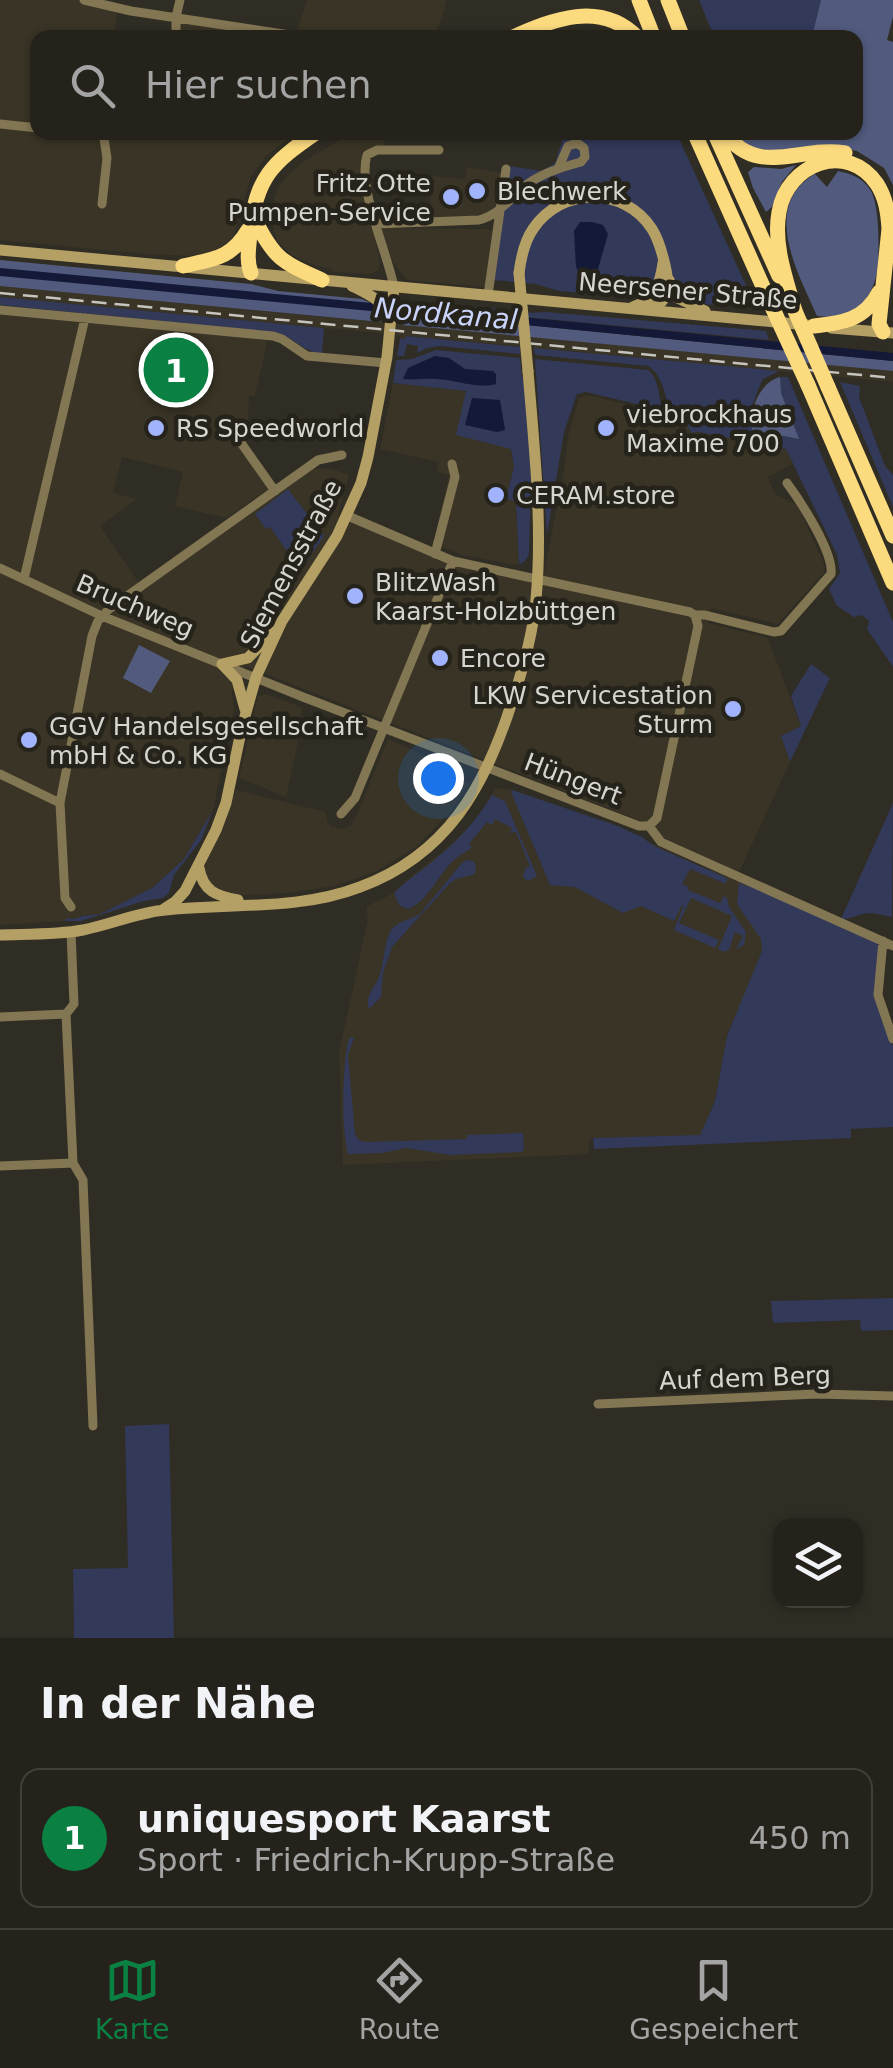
<!DOCTYPE html>
<html lang="de">
<meta charset="utf-8">
<style>
body{margin:0;font-family:"DejaVu Sans",sans-serif;background:#2c2a24;color:#f1f3f6}
.controls{position:absolute;right:30px;bottom:30px;display:grid;overflow:hidden;border-radius:20px;box-shadow:0 2px 8px #0004}
.controls button{width:90px;height:90px;display:grid;place-items:center;padding:0;border:0;border-bottom:2px solid #413f3a;background:#24221b;color:#f1f3f6;font:50px sans-serif}
.you{position:absolute;left:438px;top:778px;width:35px;height:35px;margin:-25px;border:8px solid #fff;border-radius:50%;background:#1a73e8;box-shadow:0 0 0 15px #1a73e833}
.badge{display:grid;place-items:center;width:65px;height:65px;border-radius:50%;background:#0b8043;color:#fff;font-size:32px;font-weight:700}
.pin{position:absolute;translate:-50% -50%;border:5px solid #fff;box-shadow:0 2px 10px #0006}
.list{margin:0;padding:0;list-style:none}
h2{display:flex;justify-content:space-between;align-items:center;height:130px;margin:0;padding:0 40px;font-size:42px}
h2 small{font-size:32px;font-weight:400;color:#a3a4a3}
.list li{display:grid;grid-template-columns:65px 1fr auto;gap:30px;align-items:center;box-sizing:border-box;height:140px;margin:0 20px 20px;padding:0 20px;border:2px solid #413f3a;border-radius:20px}
.list b{display:block;font-size:38px;white-space:nowrap}
.list p{margin:0;font-size:32px;white-space:nowrap;color:#a3a4a3}
.list em{font-size:32px;font-style:normal;color:#a3a4a3}
.icon{flex:none;width:55px;height:55px;fill:none;stroke:currentColor;stroke-width:2;stroke-linecap:round;stroke-linejoin:round}
.map{position:relative;flex:none;width:893px;height:1638px;overflow:hidden}
.search{position:absolute;background:#24221b;box-shadow:0 2px 8px #0004;left:30px;right:30px;top:30px;height:110px;display:flex;align-items:center;gap:25px;box-sizing:border-box;padding:0 35px;border-radius:20px;color:#a3a4a3;font-size:38px}
.sheet{height:290px;background:#24221b}
nav{display:flex;justify-content:space-around;align-items:center;box-sizing:border-box;height:140px;border-top:2px solid #413f3a;background:#24221b;font-size:28px;color:#a3a4a3}
nav a{display:grid;justify-items:center;gap:5px}
nav .on{color:#0b8043}
.map>svg:first-child{display:block}
.built{fill:#393425}
.green{fill:#323959}
.forest{fill:#525b7e}
.water{fill:#131937}
.lines{fill:none;stroke-linecap:round;stroke-linejoin:round}
.canal{stroke:#131937;stroke-width:8}
.street{stroke:#837653;stroke-width:9}
.secondary{stroke:#b49f65;stroke-width:11}
.highway{stroke:#fcdb7f;stroke-width:15}
.rail{stroke:#c6c4be;stroke-width:2.5;stroke-dasharray:15 8;stroke-linecap:butt}
.secondary-bridge{stroke:#b49f65;stroke-width:11}
.highway-bridge{stroke:#fcdb7f;stroke-width:15}
.poi-dot{fill:#a1b3fd;stroke:#26231b;stroke-width:4}
.labels{text-anchor:middle;dominant-baseline:central;stroke-width:9;stroke-linejoin:round;paint-order:stroke}
.poi-label{font-size:25px;fill:#d7d5d0;stroke:#26231b;text-anchor:start}
.street-label{font-size:25px;fill:#d7d5d0;stroke:#26231b}
.water-label{font-size:28px;font-style:italic;fill:#cad4fa;stroke:#26231b}
</style>
<div class="map">
<svg width="893" height="1638" viewBox="0 0 893 1638">
<rect width="100%" height="100%" fill="#302d24"/>
<path class="built" d="M 0,0 L 80,0 L 117,10 L 114,37 L 38,38 L 38,132 L 296,133 L 266,156 L 251,176 L 234,235 L 227,244 L 208,254 L 195,256 L 146,254 L 0,240 Z
M 307,0 L 447,0 L 435,37 L 176,38 L 176,17 L 296,35 Z
M 351,133 L 384,133 L 385,149 L 361,151 L 380,264 L 379,270 L 371,274 L 333,272 L 332,269 L 317,266 L 291,255 L 277,240 L 272,223 L 272,208 L 277,189 L 289,174 L 303,162 Z
M 467,167 L 503,173 L 498,208 L 482,217 L 432,219 L 429,176 L 465,179 Z
M 384,228 L 487,229 L 492,231 L 485,287 L 407,280 L 393,262 L 381,231 Z
M 0,286 L 893,371 L 893,382 L 407,336 L 406,340 L 400,339 L 399,335 L 0,297 Z
M 0,313 L 268,338 L 255,396 L 249,396 L 247,445 L 275,485 L 226,518 L 175,506 L 183,472 L 122,457 L 113,493 L 137,499 L 100,526 L 143,589 L 311,469 L 331,469 L 349,474 L 338,516 L 453,564 L 542,584 L 564,471 L 568,436 L 579,398 L 587,395 L 685,418 L 691,433 L 699,432 L 786,449 L 793,464 L 768,477 L 775,494 L 795,504 L 799,509 L 825,566 L 824,572 L 778,624 L 711,608 L 708,623 L 768,638 L 801,727 L 781,736 L 790,762 L 739,872 L 664,838 L 646,823 L 245,666 L 232,691 L 234,709 L 213,810 L 184,859 L 152,888 L 100,914 L 82,916 L 76,919 L 67,918 L 65,921 L 0,925 Z
M 393,383 L 467,391 L 511,449 L 514,467 L 506,498 L 516,501 L 519,564 L 515,565 L 463,555 L 430,542 L 434,540 L 449,475 L 437,472 L 439,462 L 380,449 Z
M 266,694 L 303,708 L 296,730 L 298,737 L 297,747 L 286,797 L 239,778 L 258,696 Z
M 388,739 L 460,770 L 464,774 L 465,781 L 469,784 L 454,808 L 417,846 L 386,866 L 367,875 L 334,886 L 289,893 L 228,896 L 212,889 L 204,871 L 207,858 L 236,790 L 326,812 L 327,821 L 332,827 L 343,829 L 350,826 L 355,819 Z
M 496,788 L 512,790 L 615,825 L 692,863 L 788,900 L 727,1035 L 715,1101 L 700,1136 L 590,1138 L 588,1154 L 343,1165 L 339,1053 L 368,919 L 366,907 L 394,893 L 408,879 L 452,844 L 475,820 Z"/>
<path class="green" d="M 699,0 L 821,0 L 812,38 L 714,37 Z
M 676,132 L 749,292 L 737,307 L 559,291 L 536,284 L 493,280 L 509,166 L 542,171 L 555,163 L 565,133 Z
M 0,297 L 324,328 L 322,354 C 302,351 293,337 275,332 L 0,305 Z
M 408,303 C 431,307 450,307 473,307 C 498,307 521,315 546,312 L 766,331 L 769,340 L 407,306 Z
M 406,336 L 520,347 L 520,354 L 440,346 L 427,348 L 417,353 L 418,346 L 407,344 L 404,356 L 397,356 L 400,339 L 405,339 Z
M 534,348 L 779,371 L 763,379 C 753,398 753,421 728,422 L 670,411 C 665,396 663,375 648,366 L 535,355 Z
M 436,350 L 520,358 L 522,377 L 525,383 L 531,482 L 529,553 C 528,557 525,563 519,564 L 516,502 L 506,498 L 514,467 L 511,449 L 456,435 L 466,391 L 393,383 L 396,360 L 412,359 Z
M 535,359 L 648,370 C 659,378 659,397 662,410 L 586,392 L 577,394 L 564,432 L 547,535 Z
M 780,377 L 788,377 L 893,622 L 893,667 L 867,629 L 869,621 L 862,615 L 854,617 L 837,606 L 829,589 L 840,573 L 837,555 L 786,449 L 699,432 L 691,433 L 685,418 C 707,423 730,432 750,421 L 752,430 L 798,439 L 780,393 Z
M 840,382 L 860,386 L 859,397 L 885,466 L 893,475 L 893,507 Z
M 288,489 L 324,536 L 302,568 L 292,565 L 286,557 L 289,554 L 270,527 L 266,529 L 255,514 Z
M 811,664 L 830,678 L 790,762 L 781,736 L 801,726 L 791,696 Z
M 512,790 L 615,825 L 642,837 L 654,846 L 727,878 L 726,884 L 690,869 L 682,884 L 689,887 L 688,890 L 720,903 L 724,896 L 727,898 L 729,907 L 746,932 L 744,945 L 736,949 L 743,936 L 735,932 L 729,950 L 724,952 L 718,949 L 732,916 L 691,898 L 679,923 L 719,940 L 715,948 L 674,930 L 683,907 L 682,905 L 674,921 L 641,906 L 623,913 L 575,887 L 550,885 L 511,792 Z
M 492,795 L 505,801 L 537,876 L 528,881 L 523,877 L 525,869 L 530,866 L 516,832 L 510,833 L 512,828 L 495,819 L 492,825 L 487,822 L 469,844 L 472,847 C 468,851 463,853 459,856 C 439,870 431,900 408,909 L 399,905 L 394,893 C 406,881 419,872 432,862 C 456,842 476,822 492,795 Z
M 893,803 L 892,917 C 882,915 872,912 863,914 C 855,916 849,919 841,919 Z
M 213,810 L 201,840 L 174,875 L 169,893 L 163,898 L 144,901 L 81,921 L 65,921 L 67,918 L 75,919 L 82,916 L 100,914 L 152,888 L 184,859 Z
M 467,860 L 473,861 L 476,865 L 475,874 L 456,879 L 449,884 L 392,947 L 383,973 L 381,997 L 369,1009 C 365,995 373,991 378,979 C 385,964 383,944 391,930 C 398,920 411,920 420,914 L 462,863 Z
M 739,883 L 747,886 L 748,883 L 876,942 L 879,947 L 876,993 L 893,1046 L 893,1127 L 851,1129 L 851,1138 L 594,1149 L 593,1138 L 700,1135 L 715,1101 L 727,1036 L 762,951 L 761,939 L 737,904 Z
M 352,1037 L 354,1038 L 348,1055 L 355,1134 L 359,1140 L 365,1142 L 467,1139 L 467,1135 L 523,1133 L 524,1149 L 522,1152 L 451,1155 L 406,1148 L 382,1153 L 348,1154 C 341,1127 342,1066 349,1038 Z
M 893,1298 L 893,1330 L 861,1331 L 860,1320 L 773,1323 L 771,1301 Z
M 169,1424 L 174,1638 L 74,1638 L 73,1569 L 128,1568 L 125,1426 Z"/>
<path class="forest" d="M 821,0 L 893,0 L 893,17 L 887,40 L 893,42 L 893,185 L 884,168 L 857,151 L 830,146 L 778,154 L 745,146 L 731,133 L 843,132 L 848,135 L 850,133 L 856,132 L 856,38 L 812,37 Z
M 796,165 L 782,182 L 772,207 L 766,212 L 753,188 L 748,172 L 754,167 L 781,169 Z
M 838,171 C 852,174 863,178 871,191 C 880,207 880,259 876,277 C 873,289 865,303 855,311 C 845,318 829,317 817,316 C 798,273 760,206 815,174 L 827,187 Z
M 0,260 L 251,284 L 278,291 L 362,299 C 373,303 379,310 381,322 L 0,286 Z
M 404,313 L 893,361 L 893,371 L 402,325 Z
M 780,377 L 781,393 L 799,439 L 752,430 C 748,411 760,382 780,377 Z
M 139,645 L 170,661 L 151,693 L 123,678 Z"/>
<path class="water" d="M 580,222 L 592,222 L 603,225 L 608,234 L 598,269 L 586,274 L 579,272 L 576,267 L 574,231 Z
M 407,306 L 893,353 L 893,361 L 404,313 Z
M 435,356 L 449,358 L 465,369 L 493,371 L 496,374 L 496,384 C 476,389 457,380 437,379 C 425,378 415,380 403,379 L 408,368 Z
M 472,398 L 500,400 L 505,430 L 497,432 L 465,425 Z"/>
<g class="lines">
<path class="canal" d="M 0,272 L 414,311"/>
<path class="street" d="M 84,0 L 131,11 L 310,38
M 176,38 L 176,17 L 180,0
M 0,124 L 38,128
M 102,204 L 107,158 L 103,132
M 376,224 L 479,220 C 502,214 511,196 529,183 C 545,172 563,167 581,162 L 585,157 L 584,148 L 577,143 L 568,146 L 558,169
M 394,287 C 387,251 357,188 367,155 L 377,150 L 439,150
M 488,295 L 506,169
M 0,310 L 273,336 L 282,339 L 307,356 L 386,363
M 239,440 L 275,491
M 348,516 L 453,561 L 690,612 L 695,615 L 698,626 L 657,818 L 649,826
M 435,554 L 455,477 L 452,464
M 0,568 L 102,616 L 303,697 L 639,826 L 649,826 L 661,842 L 893,946
M 24,579 L 85,318
M 695,615 L 705,615 L 774,632 L 781,631 L 831,574 C 834,553 801,502 787,483
M 0,774 L 60,803
M 341,814 L 355,798 L 453,561
M 71,907 L 65,898 L 60,803 L 92,636 L 98,621 L 109,609 L 318,460 L 342,455
M 883,941 L 878,995 L 893,1039
M 66,1014 L 73,1163 L 83,1180 L 93,1426
M 66,1014 L 74,1004 L 71,932
M 0,1017 L 66,1014
M 0,1166 L 73,1163
M 598,1404 L 817,1394 L 893,1396"/>
<path class="secondary" d="M 0,250 L 807,325
M 519,273 C 521,257 524,242 533,229 C 561,187 624,186 652,229 C 659,240 662,252 665,265 C 670,287 671,300 649,310
M 669,280 L 678,298 L 705,311
M 352,286 C 370,295 382,300 390,318
M 633,307 C 655,299 660,285 663,263
M 831,328 L 893,333
M 222,664 L 248,658 L 273,632
M 222,664 L 237,680 L 245,709
M 199,868 C 203,891 216,896 238,900
M 164,909 L 175,902 L 185,891 L 216,830 L 226,803 L 242,727 L 256,677 L 282,621 L 337,536 L 361,483 L 368,457 L 387,357 L 394,287
M 0,935 C 27,934 56,935 83,930 C 108,925 132,915 157,911 C 224,902 295,912 360,887 C 447,855 485,787 512,702 C 523,669 533,634 536,599 C 543,524 534,446 528,371"/>
<path class="highway" d="M 639,0 L 654,38
M 668,0 L 683,38
M 511,38 C 553,19 601,0 638,38
M 694,132 L 773,309
M 714,132 L 779,276
M 724,132 C 758,179 800,145 845,153
M 256,222 C 275,260 284,263 322,280
M 183,266 C 213,259 231,259 248,230
M 251,273 C 246,260 249,247 250,233 C 256,177 272,163 317,132
M 795,311 C 786,279 773,245 779,212 C 787,164 847,140 877,184 C 886,198 888,213 889,229 L 879,324 L 883,332
M 814,326 C 842,323 865,320 879,292
M 808,385 L 893,583
M 828,387 L 893,536"/>
<path class="rail" d="M 0,293 L 893,378"/>
<path class="secondary-bridge" d="M 519,273 L 528,371"/>
<path class="highway-bridge" d="M 773,309 L 808,385
M 795,311 L 828,387"/>
</g>
<g class="poi-dot">
<circle cx="477" cy="191" r="10"/>
<circle cx="451" cy="197" r="10"/>
<circle cx="156" cy="428" r="10"/>
<circle cx="606" cy="428" r="10"/>
<circle cx="496" cy="495" r="10"/>
<circle cx="355" cy="596" r="10"/>
<circle cx="440" cy="658" r="10"/>
<circle cx="733" cy="709" r="10"/>
<circle cx="29" cy="740" r="10"/>
</g>
<g class="labels">
<g class="poi-label">
<text x="431" y="183" text-anchor="end">Fritz Otte<tspan x="431" dy="29">Pumpen-Service</tspan></text>
<text x="497" y="191">Blechwerk</text>
<text x="626" y="414">viebrockhaus<tspan x="626" dy="29">Maxime 700</tspan></text>
<text x="176" y="428">RS Speedworld</text>
<text x="516" y="495">CERAM.store</text>
<text x="375" y="582">BlitzWash<tspan x="375" dy="29">Kaarst-Holzbüttgen</tspan></text>
<text x="460" y="658">Encore</text>
<text x="713" y="695" text-anchor="end">LKW Servicestation<tspan x="713" dy="29">Sturm</tspan></text>
<text x="49" y="726">GGV Handelsgesellschaft<tspan x="49" dy="29">mbH &amp; Co. KG</tspan></text>
</g>
<g class="street-label">
<text transform="translate(688 291) rotate(5)">Neersener Straße</text>
<text transform="translate(291 564) rotate(-62)">Siemensstraße</text>
<text transform="translate(135 606) rotate(23)">Bruchweg</text>
<text transform="translate(573 779) rotate(21)">Hüngert</text>
<text transform="translate(745 1378) rotate(-2)">Auf dem Berg</text>
</g>
<g class="water-label">
<text transform="translate(446 314) rotate(5)">Nordkanal</text>
</g>
</g>
</svg>
<div class="controls">
<button><svg class="icon" aria-label="layers" viewBox="0 0 24 24"><path d="M12 4l9 5-9 5-9-5zM3 14l9 5 9-5"/></svg></button>
</div>
<div class="you"></div>
<div class="pin badge" style="left:176px;top:370px">1</div>
<div class="search"><svg class="icon" aria-label="search" viewBox="0 0 24 24"><circle cx="10" cy="10" r="6"/><path d="M15 15l6 6"/></svg>Hier suchen</div>
</div>
<section class="sheet">
<h2>In der Nähe<small></small></h2>
<ul class="list">
<li><span class="badge">1</span><div><b>uniquesport Kaarst</b><p>Sport · Friedrich-Krupp-Straße</p></div><em>450 m</em></li>
</ul>
</section>
<nav>
<a class="on"><svg class="icon" aria-label="map" viewBox="0 0 24 24"><path d="M3 6l6-2 6 2 6-2v14l-6 2-6-2-6 2zM9 4v14M15 6v14"/></svg>Karte</a>
<a><svg class="icon" aria-label="directions" viewBox="0 0 24 24"><path d="M12 3l9 9-9 9-9-9zM9 14v-3h6M13 9l2 2-2 2"/></svg>Route</a>
<a><svg class="icon" aria-label="saved" viewBox="0 0 24 24"><path d="M7 4h10v16l-5-4-5 4z"/></svg>Gespeichert</a>
</nav>
